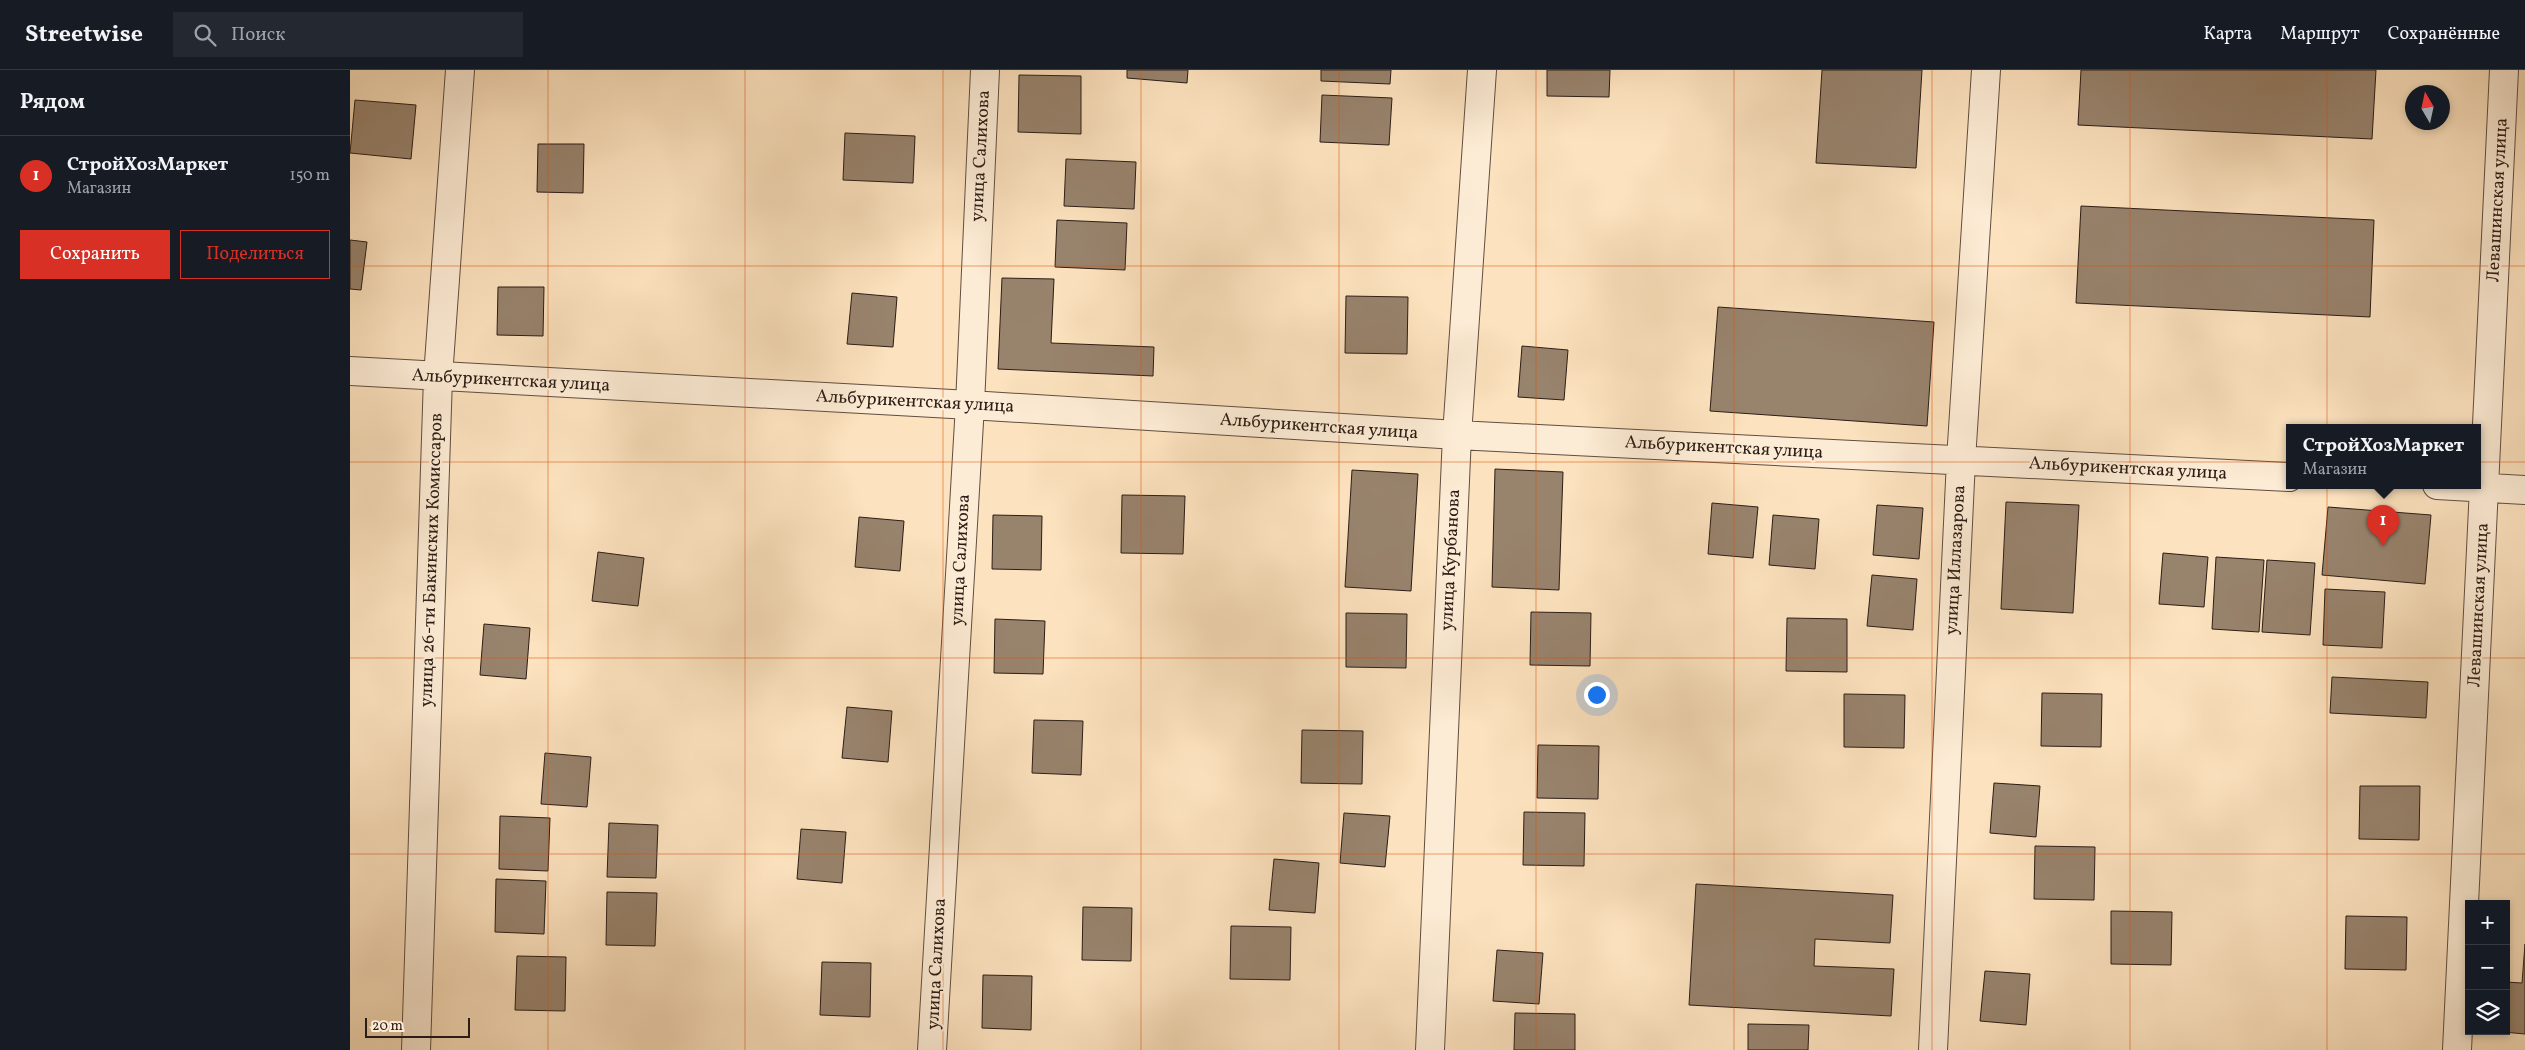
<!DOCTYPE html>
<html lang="ru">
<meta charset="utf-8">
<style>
body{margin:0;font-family:Vollkorn,serif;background:#242831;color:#f1f3f6}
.controls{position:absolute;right:15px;bottom:15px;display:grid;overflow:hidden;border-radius:0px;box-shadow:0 2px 8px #0003}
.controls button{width:45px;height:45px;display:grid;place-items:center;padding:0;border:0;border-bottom:1px solid #363941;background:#171b24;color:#f1f3f6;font:25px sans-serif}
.compass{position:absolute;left:2055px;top:15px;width:45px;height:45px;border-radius:50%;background:#171b24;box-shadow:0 2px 8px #0003;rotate:351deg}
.scale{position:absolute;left:15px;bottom:12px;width:105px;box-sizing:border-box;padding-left:5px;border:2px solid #2c1d16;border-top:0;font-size:14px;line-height:18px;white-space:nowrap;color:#2c1d16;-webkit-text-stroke:4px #fdecd5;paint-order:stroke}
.you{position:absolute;left:1246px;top:624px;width:18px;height:18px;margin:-12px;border:4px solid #fff;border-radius:50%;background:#1a73e8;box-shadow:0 0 0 8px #1a73e833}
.badge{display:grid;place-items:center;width:32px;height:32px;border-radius:50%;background:#d93025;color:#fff;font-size:16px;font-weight:700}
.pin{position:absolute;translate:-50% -41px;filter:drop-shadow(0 1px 2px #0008)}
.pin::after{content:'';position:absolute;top:26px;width:18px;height:15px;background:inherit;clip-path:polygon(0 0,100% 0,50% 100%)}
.popup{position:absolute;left:1936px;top:354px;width:195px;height:65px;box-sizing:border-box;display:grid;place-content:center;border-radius:0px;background:#171b24;filter:drop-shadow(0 1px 4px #0005);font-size:16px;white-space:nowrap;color:#9ea1a6}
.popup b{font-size:19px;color:#f1f3f6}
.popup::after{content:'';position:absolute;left:50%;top:100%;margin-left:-10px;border:10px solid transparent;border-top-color:#171b24}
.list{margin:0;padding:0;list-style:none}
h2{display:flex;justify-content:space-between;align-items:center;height:65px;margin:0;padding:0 20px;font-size:21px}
h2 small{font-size:16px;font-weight:400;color:#9ea1a6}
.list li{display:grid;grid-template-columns:32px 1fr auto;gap:15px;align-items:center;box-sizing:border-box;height:80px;padding:0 20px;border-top:1px solid #363941}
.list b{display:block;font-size:19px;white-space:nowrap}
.list p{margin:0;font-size:16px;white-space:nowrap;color:#9ea1a6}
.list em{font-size:16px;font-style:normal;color:#9ea1a6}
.actions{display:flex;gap:10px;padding:15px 20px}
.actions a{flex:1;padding:11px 0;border:1px solid #d93025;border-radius:0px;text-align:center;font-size:18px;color:#d93025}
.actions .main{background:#d93025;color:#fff}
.icon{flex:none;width:28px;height:28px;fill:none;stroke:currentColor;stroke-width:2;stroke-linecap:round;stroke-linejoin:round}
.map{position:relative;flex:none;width:2175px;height:980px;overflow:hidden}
header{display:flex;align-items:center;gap:30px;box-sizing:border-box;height:70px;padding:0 25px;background:#171b24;border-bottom:1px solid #363941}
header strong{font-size:24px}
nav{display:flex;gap:28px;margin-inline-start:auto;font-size:18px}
.search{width:350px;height:45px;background:#242831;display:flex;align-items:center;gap:12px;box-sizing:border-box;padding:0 18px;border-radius:0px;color:#9ea1a6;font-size:19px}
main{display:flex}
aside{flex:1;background:#171b24}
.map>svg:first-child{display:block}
.building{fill:#98836d;stroke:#2c1d16}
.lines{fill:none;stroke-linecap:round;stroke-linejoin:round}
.minor-casing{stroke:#604e40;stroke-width:30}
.minor{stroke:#fdecd5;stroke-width:28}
.grid{fill:none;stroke:#df560c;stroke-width:1;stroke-opacity:0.55}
.labels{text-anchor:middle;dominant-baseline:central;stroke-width:4.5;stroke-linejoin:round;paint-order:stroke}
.street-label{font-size:18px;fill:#2c1d16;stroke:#fdecd5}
</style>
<header>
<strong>Streetwise</strong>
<div class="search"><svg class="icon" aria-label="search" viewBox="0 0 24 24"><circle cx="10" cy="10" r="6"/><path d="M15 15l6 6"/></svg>Поиск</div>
<nav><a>Карта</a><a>Маршрут</a><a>Сохранённые</a></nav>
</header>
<main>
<aside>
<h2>Рядом<small></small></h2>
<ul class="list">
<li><span class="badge">1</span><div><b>СтройХозМаркет</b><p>Магазин</p></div><em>150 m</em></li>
</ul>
<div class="actions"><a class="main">Сохранить</a><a>Поделиться</a></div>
</aside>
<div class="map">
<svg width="2175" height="980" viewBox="0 0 2175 980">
<rect width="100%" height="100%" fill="#fce2be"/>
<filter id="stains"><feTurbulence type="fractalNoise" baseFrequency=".004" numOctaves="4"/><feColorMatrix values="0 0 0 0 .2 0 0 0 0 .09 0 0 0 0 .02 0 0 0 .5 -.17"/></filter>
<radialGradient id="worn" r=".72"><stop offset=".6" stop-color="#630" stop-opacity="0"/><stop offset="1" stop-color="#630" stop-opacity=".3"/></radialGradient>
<path class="building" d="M 777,0 L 838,0 L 837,13 L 777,8 Z
M 971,0 L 1041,0 L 1040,14 L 971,11 Z
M 1197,0 L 1260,0 L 1259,27 L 1197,26 Z
M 1472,0 L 1572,0 L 1566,98 L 1466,93 Z
M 1731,0 L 2026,0 L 2022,69 L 1728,55 Z
M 669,5 L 731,6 L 731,64 L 668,62 Z
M 972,25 L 1042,28 L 1039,75 L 970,72 Z
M 5,30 L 66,35 L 61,89 L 0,83 Z
M 495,63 L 565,66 L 563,113 L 493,110 Z
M 188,74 L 234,74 L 233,123 L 187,122 Z
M 716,89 L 786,92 L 784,139 L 714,136 Z
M 1731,136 L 2024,150 L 2020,247 L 1726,233 Z
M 707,150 L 777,153 L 775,200 L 705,197 Z
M 0,170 L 17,172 L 11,220 L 0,219 Z
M 652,208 L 704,209 L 701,273 L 804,277 L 803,306 L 648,299 Z
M 148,217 L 194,217 L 193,266 L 147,265 Z
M 502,223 L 547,227 L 543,277 L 497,274 Z
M 996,226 L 1058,227 L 1057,284 L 995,283 Z
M 1368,237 L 1584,252 L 1577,356 L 1360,341 Z
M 1172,276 L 1218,280 L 1214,330 L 1168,327 Z
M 1145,399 L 1213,402 L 1209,520 L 1142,517 Z
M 1002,400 L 1068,404 L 1061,521 L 995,517 Z
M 772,425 L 835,426 L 833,484 L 771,483 Z
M 1656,432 L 1729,435 L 1723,543 L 1651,539 Z
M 1362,433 L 1408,437 L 1403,488 L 1358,484 Z
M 1527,435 L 1573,438 L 1569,489 L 1523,485 Z
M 1978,437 L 2081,445 L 2075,514 L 1972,505 Z
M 643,445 L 692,446 L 691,500 L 642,499 Z
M 1423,445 L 1469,449 L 1465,499 L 1419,495 Z
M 509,447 L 554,451 L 550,501 L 505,497 Z
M 248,482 L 294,488 L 288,536 L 242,531 Z
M 1813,483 L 1858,487 L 1854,537 L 1809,534 Z
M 1866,487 L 1914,490 L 1909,562 L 1862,559 Z
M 1917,490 L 1965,493 L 1960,565 L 1912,562 Z
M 1522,505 L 1567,509 L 1563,560 L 1517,556 Z
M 1975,519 L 2035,522 L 2032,578 L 1973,575 Z
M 1181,542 L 1241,543 L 1240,596 L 1180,595 Z
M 996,543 L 1057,544 L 1056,598 L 996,597 Z
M 1437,548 L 1497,549 L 1497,602 L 1436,601 Z
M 645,549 L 695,551 L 693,604 L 644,603 Z
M 134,554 L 180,558 L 176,609 L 130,605 Z
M 1982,607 L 2078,612 L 2076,648 L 1980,643 Z
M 1692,623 L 1752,624 L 1751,677 L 1691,676 Z
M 1494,624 L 1555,625 L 1554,678 L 1494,677 Z
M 497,637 L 542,641 L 538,692 L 492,688 Z
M 684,650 L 733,651 L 731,705 L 682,703 Z
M 952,660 L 1013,661 L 1012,714 L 951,713 Z
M 1188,675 L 1249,676 L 1248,729 L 1187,728 Z
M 195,683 L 241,687 L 237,737 L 191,734 Z
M 1644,713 L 1690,716 L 1686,767 L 1640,763 Z
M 2010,716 L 2070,716 L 2069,770 L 2009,769 Z
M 1174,742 L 1235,743 L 1234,796 L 1173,795 Z
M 994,743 L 1040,746 L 1035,797 L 990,793 Z
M 150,746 L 200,748 L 198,801 L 149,799 Z
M 259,753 L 308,755 L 306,808 L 257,807 Z
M 451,759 L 496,762 L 492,813 L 447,809 Z
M 1685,776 L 1745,777 L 1744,830 L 1684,829 Z
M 924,789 L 969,793 L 965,843 L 919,840 Z
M 146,809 L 196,811 L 194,864 L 145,862 Z
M 1346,814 L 1543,825 L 1540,873 L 1465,869 L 1464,896 L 1544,899 L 1541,946 L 1339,935 Z
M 257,822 L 307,823 L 305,876 L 256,875 Z
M 733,837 L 782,838 L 781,891 L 732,890 Z
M 1761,841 L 1822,842 L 1821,895 L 1761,894 Z
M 1996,846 L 2057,847 L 2056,900 L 1995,899 Z
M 881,856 L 941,857 L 940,910 L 880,909 Z
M 2175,874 L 2175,964 L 2153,962 L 2156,961 L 2156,912 L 2172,913 Z
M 1147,880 L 1193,883 L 1189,934 L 1143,931 Z
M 167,886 L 216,887 L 215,941 L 165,940 Z
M 472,892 L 521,893 L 520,947 L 470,945 Z
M 1635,901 L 1680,904 L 1676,955 L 1630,951 Z
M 633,905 L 682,906 L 681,960 L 632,958 Z
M 1165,943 L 1225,944 L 1225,980 L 1164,980 Z
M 1398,954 L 1459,955 L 1458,980 L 1398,980 Z"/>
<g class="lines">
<defs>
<path id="minor" d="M 0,301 L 620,335 L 1107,365 L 1939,407
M 2087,415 L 2175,420
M 66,980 L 88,307 L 110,0
M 582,980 L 620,335 L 635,0
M 1080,980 L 1107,365 L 1132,0
M 1583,980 L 1611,390 L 1636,0
M 2107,980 L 2154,0"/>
</defs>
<use href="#minor" class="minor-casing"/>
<use href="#minor" class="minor"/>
</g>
<path class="grid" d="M 198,0 L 198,980M 395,0 L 395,980M 593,0 L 593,980M 791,0 L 791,980M 989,0 L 989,980M 1186,0 L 1186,980M 1384,0 L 1384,980M 1582,0 L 1582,980M 1780,0 L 1780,980M 1977,0 L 1977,980M 0,196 L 2175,196M 0,392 L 2175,392M 0,588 L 2175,588M 0,784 L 2175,784"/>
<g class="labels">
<g class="street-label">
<text transform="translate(631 86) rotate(-87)">улица Салихова</text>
<text transform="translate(2148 130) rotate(-87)">Левашинская улица</text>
<text transform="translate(161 311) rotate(3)">Альбурикентская улица</text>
<text transform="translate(565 332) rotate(3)">Альбурикентская улица</text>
<text transform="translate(969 357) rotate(4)">Альбурикентская улица</text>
<text transform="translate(1374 378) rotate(3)">Альбурикентская улица</text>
<text transform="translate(1778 399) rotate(3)">Альбурикентская улица</text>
<text transform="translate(82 490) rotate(-88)">улица 26-ти Бакинских Комиссаров</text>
<text transform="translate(611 490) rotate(-87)">улица Салихова</text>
<text transform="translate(1101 490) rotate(-87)">улица Курбанова</text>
<text transform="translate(1606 490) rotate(-87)">улица Иллазарова</text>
<text transform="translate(2129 535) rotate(-87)">Левашинская улица</text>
<text transform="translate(587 894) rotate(-87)">улица Салихова</text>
</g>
</g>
<rect width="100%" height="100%" filter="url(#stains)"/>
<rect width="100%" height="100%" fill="url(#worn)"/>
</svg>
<div class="controls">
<button>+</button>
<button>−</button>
<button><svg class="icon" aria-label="layers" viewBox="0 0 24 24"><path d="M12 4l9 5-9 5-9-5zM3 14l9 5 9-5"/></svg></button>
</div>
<svg class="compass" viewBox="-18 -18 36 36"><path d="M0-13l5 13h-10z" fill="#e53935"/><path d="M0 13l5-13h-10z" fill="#9ea1a6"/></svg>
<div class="scale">20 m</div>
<div class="you"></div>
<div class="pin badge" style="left:2033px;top:476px">1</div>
<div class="popup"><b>СтройХозМаркет</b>Магазин</div>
</div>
</main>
